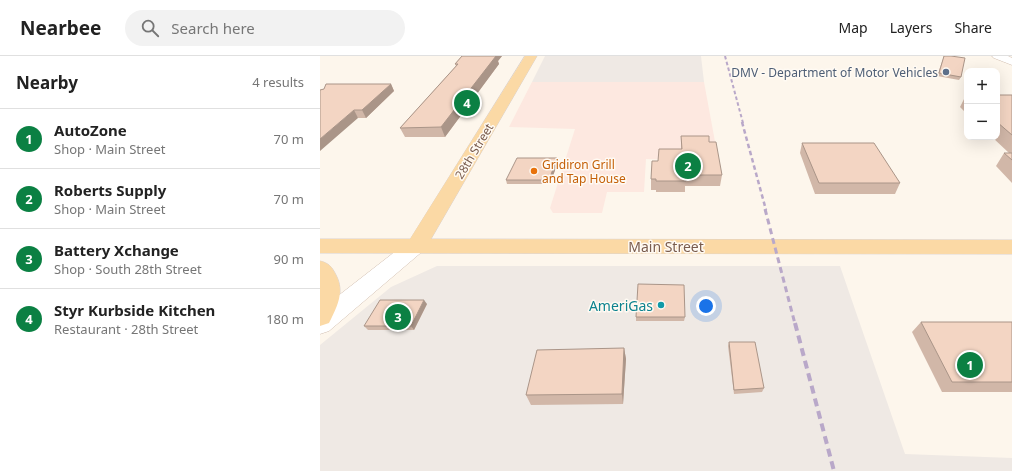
<!DOCTYPE html>
<meta charset="utf-8">
<style>
body{margin:0;font-family:"Noto Sans",sans-serif;background:#f2f2f2;color:#222}
.controls{position:absolute;right:12px;top:12px;display:grid;overflow:hidden;border-radius:8px;box-shadow:0 4px 16px #0002}
.controls button{width:36px;height:36px;display:grid;place-items:center;padding:0;border:0;border-bottom:1px solid #e0e0e0;background:#fff;color:#222;font:20px sans-serif}
.you{position:absolute;left:386px;top:250px;width:14px;height:14px;margin:-10px;border:3px solid #fff;border-radius:50%;background:#1a73e8;box-shadow:0 0 0 6px #1a73e833}
.badge{display:grid;place-items:center;width:26px;height:26px;border-radius:50%;background:#0b8043;color:#fff;font-size:13px;font-weight:700}
.pin{position:absolute;translate:-50% -50%;border:2px solid #fff;box-shadow:0 1px 4px #0006}
.list{margin:0;padding:0;list-style:none}
h2{display:flex;justify-content:space-between;align-items:center;height:52px;margin:0;padding:0 16px;font-size:17px}
h2 small{font-size:13px;font-weight:400;color:#767676}
.list li{display:grid;grid-template-columns:26px 1fr auto;gap:12px;align-items:center;box-sizing:border-box;height:60px;padding:0 16px;border-top:1px solid #e0e0e0}
.list b{display:block;font-size:15px;white-space:nowrap}
.list p{margin:0;font-size:13px;white-space:nowrap;color:#767676}
.list em{font-size:13px;font-style:normal;color:#767676}
.icon{flex:none;width:22px;height:22px;fill:none;stroke:currentColor;stroke-width:2;stroke-linecap:round;stroke-linejoin:round}
.map{position:relative;flex:none;width:692px;height:415px;overflow:hidden}
header{display:flex;align-items:center;gap:24px;box-sizing:border-box;height:56px;padding:0 20px;background:#fff;border-bottom:1px solid #e0e0e0}
header strong{font-size:19px}
nav{display:flex;gap:22px;margin-inline-start:auto;font-size:14px}
.search{width:280px;height:36px;background:#f2f2f2;display:flex;align-items:center;gap:10px;box-sizing:border-box;padding:0 14px;border-radius:22px;color:#767676;font-size:15px}
main{display:flex}
aside{flex:1;background:#fff}
.map>svg:first-child{display:block}
.commercial{fill:#fde8e0}
.industrial{fill:#efe9e4}
.lines{fill:none;stroke-linecap:round;stroke-linejoin:round}
.minor-casing{stroke:#d1beb0;stroke-width:1}
.major-casing{stroke:#dad1cd;stroke-width:1}
.minor{fill:#fff;fill-rule:evenodd}
.major{fill:#fbd9a5;fill-rule:evenodd}
.rail-far3{stroke:#b9a8c9;stroke-width:2;stroke-dasharray:3.5 2.5;stroke-linecap:butt}
.rail-far2{stroke:#b9a8c9;stroke-width:2.5;stroke-dasharray:4.5 3;stroke-linecap:butt}
.rail-far1{stroke:#b9a8c9;stroke-width:3;stroke-dasharray:6 4;stroke-linecap:butt}
.rail{stroke:#b9a8c9;stroke-width:4;stroke-dasharray:8 5;stroke-linecap:butt}
.wall{fill:#d1b7a8}
.shaded-wall{fill:#aa9588}
.building{fill:#f3d5c3;stroke:#aa9588}
.service-dot{fill:#5c6f8a;stroke:#fffaf3;stroke-width:1.5}
.food-dot{fill:#e8710a;stroke:#fffaf3;stroke-width:1.5}
.culture-dot{fill:#0f9aa8;stroke:#fffaf3;stroke-width:1.5}
.labels{text-anchor:middle;dominant-baseline:central;stroke-width:3;stroke-linejoin:round;paint-order:stroke}
.far-service-label{font-size:12px;fill:#4e5e75;stroke:#fffaf3;text-anchor:end}
.far-street-label{font-size:12px;fill:#7a5c4d;stroke:#fffaf3}
.far-food-label{font-size:12px;fill:#c56008;stroke:#fffaf3;text-anchor:start}
.street-label{font-size:14px;fill:#7a5c4d;stroke:#fffaf3}
.culture-label{font-size:14px;fill:#0d838f;stroke:#fffaf3;text-anchor:end}
</style>
<header>
<strong>Nearbee</strong>
<div class="search"><svg class="icon" aria-label="search" viewBox="0 0 24 24"><circle cx="10" cy="10" r="6"/><path d="M15 15l6 6"/></svg>Search here</div>
<nav><a>Map</a><a>Layers</a><a>Share</a></nav>
</header>
<main>
<aside>
<h2>Nearby<small>4 results</small></h2>
<ul class="list">
<li><span class="badge">1</span><div><b>AutoZone</b><p>Shop · Main Street</p></div><em>70 m</em></li>
<li><span class="badge">2</span><div><b>Roberts Supply</b><p>Shop · Main Street</p></div><em>70 m</em></li>
<li><span class="badge">3</span><div><b>Battery Xchange</b><p>Shop · South 28th Street</p></div><em>90 m</em></li>
<li><span class="badge">4</span><div><b>Styr Kurbside Kitchen</b><p>Restaurant · 28th Street</p></div><em>180 m</em></li>
</ul>
</aside>
<div class="map">
<svg width="692" height="415" viewBox="0 0 692 415">
<rect width="100%" height="100%" fill="#fdf6ec"/>
<path class="commercial" d="M 212,26 L 384,26 L 396,91 L 362,104 L 326,103 L 324,136 L 287,136 L 282,157 L 233,157 L 230,152 L 255,73 L 189,71 Z"/>
<path class="industrial" d="M 225,0 L 381,0 L 384,26 L 212,26 Z
M 117,210 L 520,210 L 585,398 L 692,402 L 692,415 L 0,415 L 0,289 L 71,231 Z"/>
<g class="lines">
<defs>
<path id="minor" d="M 672,0 L 688,0 L 692,2 L 692,9 L 674,2 Z
M 97,182 L 104,184 L 108,189 L 104,194 L 9,275 L 0,278 L 0,254 L 90,184 Z"/>
<path id="major" d="M 205,0 L 217,0 L 111,183 L 692,184 L 692,198 L 0,197 L 0,183 L 90,183 Z
M 0,205 C 9,207 12,211 16,219 C 25,236 17,251 9,267 L 0,270 Z"/>
</defs>
<use href="#minor" class="minor-casing"/>
<use href="#major" class="major-casing"/>
<use href="#minor" class="minor"/>
<use href="#major" class="major"/>
<path class="rail-far3" d="M 405,0 L 423,67"/>
<path class="rail-far2" d="M 422,66 L 446,154"/>
<path class="rail-far1" d="M 445,153 L 475,268"/>
<path class="rail" d="M 475,267 L 514,415"/>
</g>
<path class="wall" d="M 142,0 L 182,0 L 178,5 L 179,8 L 125,81 L 85,81 L 80,72 L 136,10 L 135,8 Z
M 624,0 L 641,21 L 639,24 L 617,20 Z
M 71,28 L 74,35 L 46,62 L 38,62 L 0,34 Z
M 646,39 L 647,39 L 647,58 L 640,51 Z
M 677,39 L 692,39 L 692,127 L 676,110 L 684,97 L 689,97 L 672,81 L 677,81 Z
M 361,80 L 389,86 L 402,119 L 400,130 L 365,130 L 365,136 L 336,136 L 336,134 L 331,134 L 331,123 L 338,105 L 361,93 Z
M 482,87 L 580,127 L 575,138 L 495,138 L 480,97 Z
M 238,106 L 230,128 L 187,128 L 186,124 Z
M 107,248 L 94,274 L 48,274 L 44,270 Z
M 316,261 L 365,261 L 364,265 L 316,265 Z
M 601,266 L 692,266 L 692,336 L 622,336 L 592,276 Z
M 409,286 L 444,332 L 442,336 L 414,338 L 408,290 Z
M 304,292 L 306,303 L 303,348 L 211,349 L 206,339 Z"/>
<path class="shaded-wall" d="M 174,0 L 182,0 L 178,5 L 179,8 L 125,81 L 121,71 Z
M 71,28 L 74,35 L 46,62 L 42,54 Z
M 34,54 L 38,62 L 0,95 L 0,83 Z
M 237,102 L 238,106 L 230,128 L 229,124 Z
M 104,244 L 107,248 L 94,274 L 91,270 Z
M 304,292 L 306,303 L 303,348 L 302,338 Z"/>
<path class="building" d="M 142,0 L 176,0 L 121,71 L 80,72 L 138,8 L 135,8 Z
M 624,0 L 631,0 L 645,2 L 641,21 L 619,17 Z
M 6,28 L 71,28 L 42,54 L 34,54 L 0,83 L 0,34 L 4,33 Z
M 677,39 L 692,39 L 692,79 L 677,66 Z
M 361,80 L 389,80 L 389,86 L 396,86 L 402,119 L 365,119 L 366,125 L 336,125 L 336,123 L 331,123 L 332,105 L 338,105 L 339,93 L 362,93 Z
M 482,87 L 554,87 L 580,127 L 499,127 Z
M 684,97 L 692,97 L 692,104 Z
M 197,102 L 237,102 L 229,124 L 186,124 Z
M 318,228 L 364,229 L 365,261 L 316,261 Z
M 60,244 L 104,244 L 91,270 L 44,270 Z
M 601,266 L 692,266 L 692,326 L 632,326 Z
M 409,286 L 435,286 L 444,332 L 414,334 Z
M 304,292 L 302,338 L 206,339 L 217,294 Z"/>
<circle class="service-dot" cx="626" cy="16" r="4"/>
<circle class="food-dot" cx="214" cy="115" r="4"/>
<circle class="culture-dot" cx="341" cy="249" r="4"/>
<g class="labels">
<g class="far-service-label">
<text x="618" y="16">DMV - Department of Motor Vehicles</text>
</g>
<g class="far-street-label">
<text transform="translate(154 95) rotate(-59)">28th Street</text>
</g>
<g class="far-food-label">
<text x="222" y="108">Gridiron Grill<tspan x="222" dy="14">and Tap House</tspan></text>
</g>
<g class="street-label">
<text x="346" y="190">Main Street</text>
</g>
<g class="culture-label">
<text x="333" y="249">AmeriGas</text>
</g>
</g>
</svg>
<div class="controls">
<button>+</button>
<button>−</button>
</div>
<div class="you"></div>
<div class="pin badge" style="left:650px;top:309px">1</div>
<div class="pin badge" style="left:368px;top:110px">2</div>
<div class="pin badge" style="left:78px;top:261px">3</div>
<div class="pin badge" style="left:147px;top:47px">4</div>
</div>
</main>
